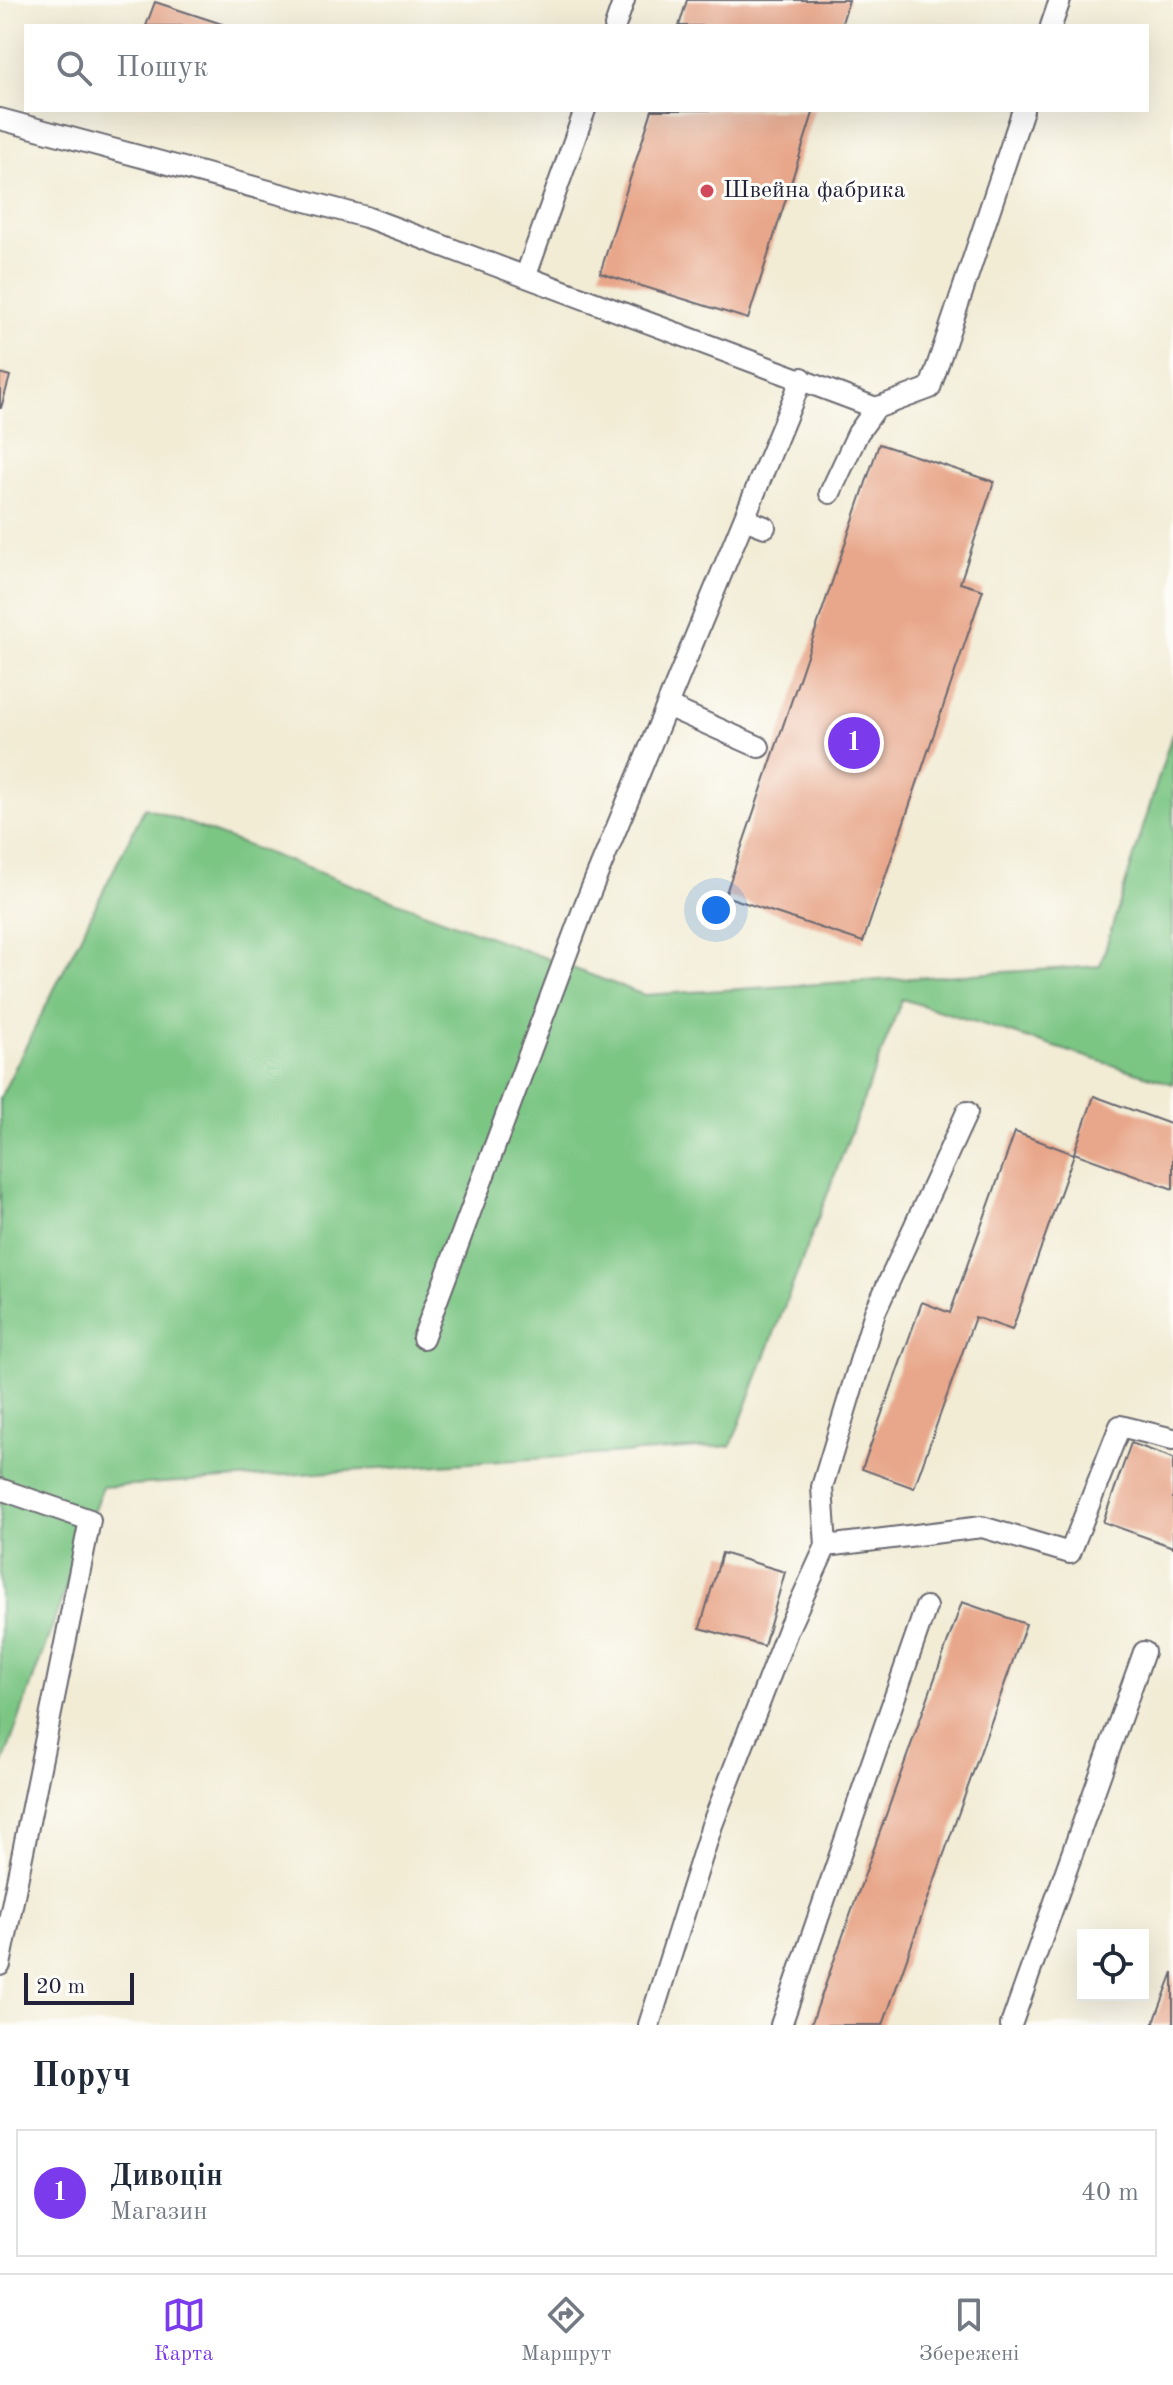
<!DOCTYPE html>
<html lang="uk">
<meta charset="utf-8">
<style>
body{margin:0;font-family:"Old Standard TT",serif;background:#f6f6f7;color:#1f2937}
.controls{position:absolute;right:24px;bottom:24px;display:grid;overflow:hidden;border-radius:0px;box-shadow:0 8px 32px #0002}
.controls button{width:72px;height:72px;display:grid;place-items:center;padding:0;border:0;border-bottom:2px solid #e0e1e3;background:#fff;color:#1f2937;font:40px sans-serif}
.scale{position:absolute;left:24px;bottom:20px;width:110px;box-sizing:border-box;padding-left:8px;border:4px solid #22223b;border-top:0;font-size:22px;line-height:28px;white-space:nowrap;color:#22223b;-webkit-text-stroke:6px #fdfcf7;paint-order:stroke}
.you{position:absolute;left:716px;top:910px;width:28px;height:28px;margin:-20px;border:6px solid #fff;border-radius:50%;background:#1a73e8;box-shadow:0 0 0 12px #1a73e833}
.badge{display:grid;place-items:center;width:52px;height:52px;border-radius:50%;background:#7c3aed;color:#fff;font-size:26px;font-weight:700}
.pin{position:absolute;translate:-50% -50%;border:4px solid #fff;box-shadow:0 2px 8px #0006}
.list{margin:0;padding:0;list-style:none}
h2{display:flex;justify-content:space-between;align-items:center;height:104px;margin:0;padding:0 32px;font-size:34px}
h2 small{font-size:26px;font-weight:400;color:#747a83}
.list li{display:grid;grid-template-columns:52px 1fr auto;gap:24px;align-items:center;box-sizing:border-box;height:128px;margin:0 16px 16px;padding:0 16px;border:2px solid #e0e1e3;border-radius:0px}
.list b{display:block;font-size:30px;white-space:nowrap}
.list p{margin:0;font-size:26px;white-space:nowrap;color:#747a83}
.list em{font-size:26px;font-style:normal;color:#747a83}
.icon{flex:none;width:44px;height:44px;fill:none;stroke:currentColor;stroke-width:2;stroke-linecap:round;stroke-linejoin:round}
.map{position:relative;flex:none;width:1173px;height:2025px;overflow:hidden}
.search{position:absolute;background:#fff;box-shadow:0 8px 32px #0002;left:24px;right:24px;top:24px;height:88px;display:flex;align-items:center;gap:20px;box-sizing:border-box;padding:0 28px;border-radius:0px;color:#747a83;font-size:30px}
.sheet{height:248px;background:#fff}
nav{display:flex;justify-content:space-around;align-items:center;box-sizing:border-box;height:112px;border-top:2px solid #e0e1e3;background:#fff;font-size:22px;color:#747a83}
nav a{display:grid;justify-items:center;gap:4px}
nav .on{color:#7c3aed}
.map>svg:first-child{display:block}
.green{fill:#7bc684;stroke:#4e7460;stroke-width:2}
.building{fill:#e8a78b}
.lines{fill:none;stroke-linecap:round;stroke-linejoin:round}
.service-casing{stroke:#6b6971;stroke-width:24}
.service{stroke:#fff;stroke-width:20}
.poi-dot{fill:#d1495b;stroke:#fdfcf7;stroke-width:3}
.labels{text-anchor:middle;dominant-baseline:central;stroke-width:6;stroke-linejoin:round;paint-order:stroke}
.poi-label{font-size:24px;fill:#22223b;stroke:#fdfcf7;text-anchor:start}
</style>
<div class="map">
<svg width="1173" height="2025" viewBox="0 0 1173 2025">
<rect width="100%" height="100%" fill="#fdfcf7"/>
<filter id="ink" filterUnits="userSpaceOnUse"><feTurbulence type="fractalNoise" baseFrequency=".0125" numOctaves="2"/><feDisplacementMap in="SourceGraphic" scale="16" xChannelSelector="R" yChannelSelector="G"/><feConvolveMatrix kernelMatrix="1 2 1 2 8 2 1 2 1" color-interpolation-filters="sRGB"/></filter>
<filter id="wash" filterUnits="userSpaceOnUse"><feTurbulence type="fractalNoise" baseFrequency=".006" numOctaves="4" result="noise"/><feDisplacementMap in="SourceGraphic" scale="32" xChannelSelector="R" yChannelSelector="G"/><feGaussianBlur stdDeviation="1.8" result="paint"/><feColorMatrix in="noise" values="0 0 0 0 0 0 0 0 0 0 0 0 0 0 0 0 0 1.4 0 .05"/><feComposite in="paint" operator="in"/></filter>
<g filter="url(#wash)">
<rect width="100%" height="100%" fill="#f2ecd5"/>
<path class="green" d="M 1173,731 L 1173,1084 L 902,999 L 731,1446 L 102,1487 L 0,1772 L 0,1098 L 145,807 L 644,995 L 1100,966 Z"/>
<g id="blocks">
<path class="building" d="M 687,0 L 849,0 L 841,26 L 679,26 Z
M 155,2 L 225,25 L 225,26 L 146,26 Z
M 652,110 L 814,110 L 748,319 L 600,273 Z
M 0,373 L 10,376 L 1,408 L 0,408 Z
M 879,444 L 994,482 L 960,583 L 983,590 L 863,942 L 725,896 Z
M 1094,1096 L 1173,1125 L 1173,1189 L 1074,1153 Z
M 1015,1132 L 1074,1154 L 1012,1330 L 975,1317 L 914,1488 L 862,1469 L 922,1302 L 950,1313 Z
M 1131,1443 L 1173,1458 L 1173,1547 L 1103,1522 Z
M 722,1553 L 785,1572 L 764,1646 L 700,1628 Z
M 962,1602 L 1026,1624 L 883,2025 L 811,2025 Z
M 1173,1972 L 1173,2025 L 1153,2025 Z"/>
</g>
</g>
<g filter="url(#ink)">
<use href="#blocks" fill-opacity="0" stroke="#6b6971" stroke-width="2"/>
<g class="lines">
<defs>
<path id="service" d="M 615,26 L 624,0
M 1051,26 L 1060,0
M 0,119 L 366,217 L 876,408 L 930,388 L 1023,110
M 526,275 L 585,110
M 830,493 L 858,433 L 876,408
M 744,519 L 765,527
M 667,706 L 759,747
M 423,1338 L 586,902 L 802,378
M 0,1489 L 90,1520 L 0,1965
M 826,1546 L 982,1527 L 1070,1553 L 1120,1426 L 1173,1439
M 649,2025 L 712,1825 L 788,1629 L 826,1546 L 822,1487 L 875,1312 L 967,1112
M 781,2025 L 926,1607
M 1011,2025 L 1144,1652"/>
</defs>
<use href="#service" class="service-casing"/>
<use href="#service" class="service"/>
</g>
</g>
<circle class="poi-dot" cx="707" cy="191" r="8"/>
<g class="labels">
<g class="poi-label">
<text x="723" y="191">Швейна фабрика</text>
</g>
</g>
</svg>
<div class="controls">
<button><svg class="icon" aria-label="locate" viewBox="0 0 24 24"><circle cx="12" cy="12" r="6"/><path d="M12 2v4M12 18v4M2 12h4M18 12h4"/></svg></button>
</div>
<div class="scale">20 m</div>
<div class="you"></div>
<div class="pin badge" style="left:854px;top:743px">1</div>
<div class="search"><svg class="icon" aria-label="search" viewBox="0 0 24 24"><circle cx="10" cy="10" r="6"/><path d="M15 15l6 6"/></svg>Пошук</div>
</div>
<section class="sheet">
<h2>Поруч<small></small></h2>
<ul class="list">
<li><span class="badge">1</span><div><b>Дивоцін</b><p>Магазин</p></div><em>40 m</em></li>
</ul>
</section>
<nav>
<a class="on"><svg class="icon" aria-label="map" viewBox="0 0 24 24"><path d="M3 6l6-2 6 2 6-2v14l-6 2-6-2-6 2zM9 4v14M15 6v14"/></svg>Карта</a>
<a><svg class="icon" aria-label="directions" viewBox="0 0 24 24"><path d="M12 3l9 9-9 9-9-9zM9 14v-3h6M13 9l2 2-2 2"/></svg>Маршрут</a>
<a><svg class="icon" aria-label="saved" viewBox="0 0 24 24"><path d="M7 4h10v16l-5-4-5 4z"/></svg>Збережені</a>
</nav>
